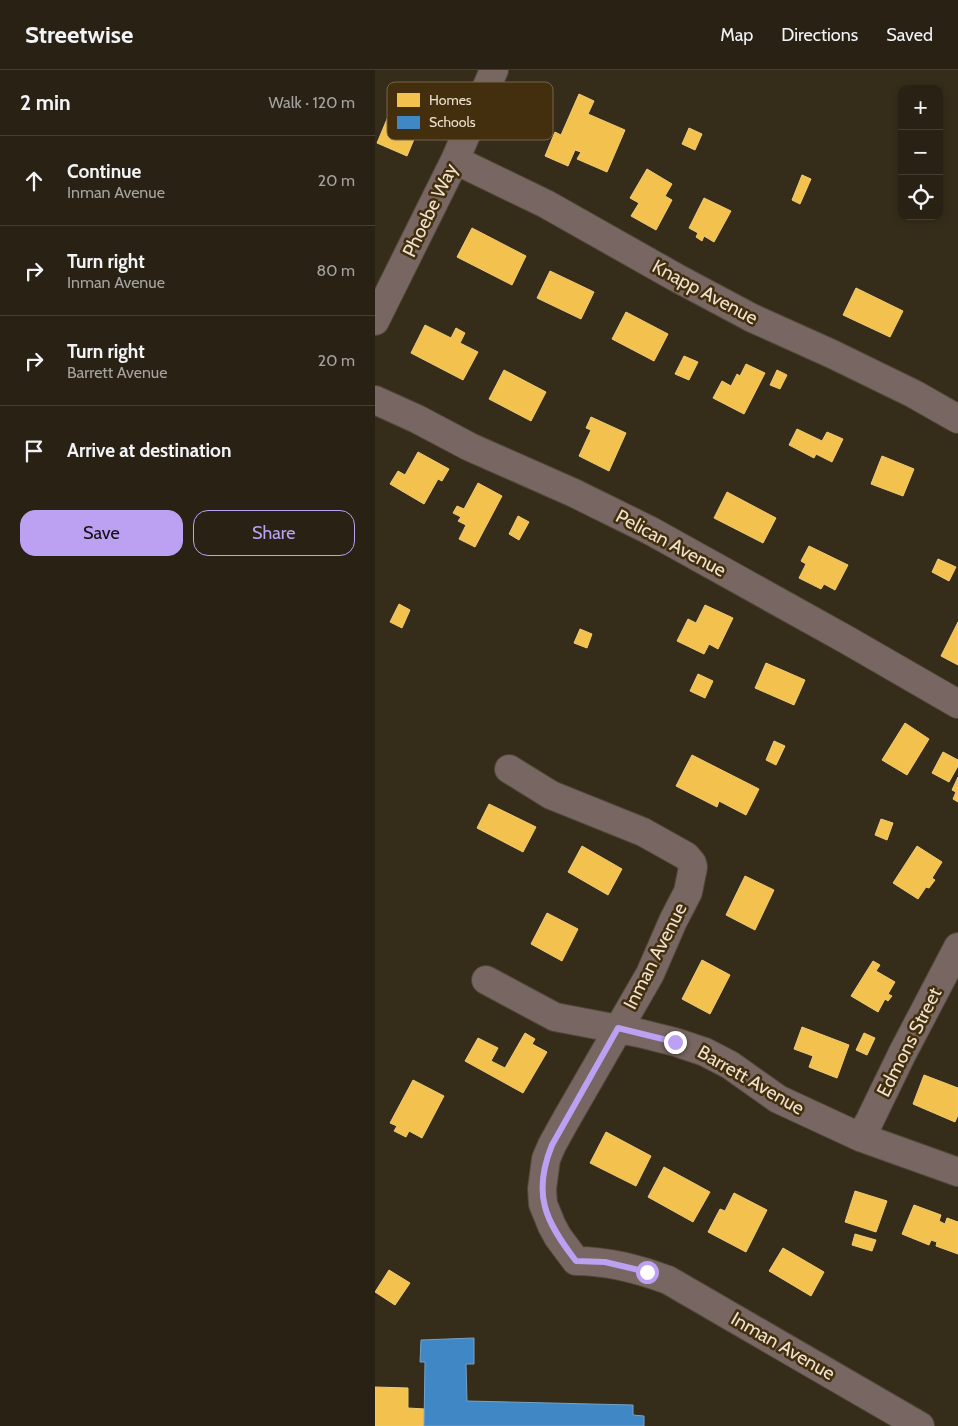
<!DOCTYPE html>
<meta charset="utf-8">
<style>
body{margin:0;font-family:Cabin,sans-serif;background:#30291d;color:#f1f3f6}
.controls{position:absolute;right:15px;top:15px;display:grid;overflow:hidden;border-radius:10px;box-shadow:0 2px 8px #0003}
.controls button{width:45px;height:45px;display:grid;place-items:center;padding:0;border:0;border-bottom:1px solid #443e34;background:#282114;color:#f1f3f6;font:25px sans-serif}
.stop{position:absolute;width:15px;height:15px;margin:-11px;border:4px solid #bca0f2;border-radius:50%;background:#fff}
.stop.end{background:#bca0f2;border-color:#fff;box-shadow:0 1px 5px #0008}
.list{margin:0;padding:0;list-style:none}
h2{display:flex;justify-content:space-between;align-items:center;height:65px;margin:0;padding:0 20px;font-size:21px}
h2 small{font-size:16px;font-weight:400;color:#a5a3a0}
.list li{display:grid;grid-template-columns:32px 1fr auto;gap:15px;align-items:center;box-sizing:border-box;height:90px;padding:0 20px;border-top:1px solid #443e34}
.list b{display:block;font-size:19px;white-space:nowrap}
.list p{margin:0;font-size:16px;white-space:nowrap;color:#a5a3a0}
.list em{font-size:16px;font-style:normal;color:#a5a3a0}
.actions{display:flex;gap:10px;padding:15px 20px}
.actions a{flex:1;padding:11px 0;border:1px solid #bca0f2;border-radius:15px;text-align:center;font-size:18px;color:#bca0f2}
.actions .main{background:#bca0f2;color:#111}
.icon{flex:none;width:28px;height:28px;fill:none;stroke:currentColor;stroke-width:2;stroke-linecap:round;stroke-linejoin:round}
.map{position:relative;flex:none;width:583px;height:1356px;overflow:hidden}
header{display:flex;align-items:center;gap:30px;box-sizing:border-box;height:70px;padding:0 25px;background:#282114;border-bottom:1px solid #443e34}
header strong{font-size:24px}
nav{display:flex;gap:28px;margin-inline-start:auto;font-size:18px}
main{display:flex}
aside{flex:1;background:#282114}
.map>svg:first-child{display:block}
.homes{fill:#f2c14e;stroke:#f1cb75}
.schools{fill:#3f88c5;stroke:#74a3c8}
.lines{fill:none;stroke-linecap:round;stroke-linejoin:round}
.minor-casing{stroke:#514839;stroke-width:30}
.minor{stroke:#776661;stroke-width:28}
.route{stroke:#bca0f2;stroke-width:6}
.labels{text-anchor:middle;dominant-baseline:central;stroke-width:5;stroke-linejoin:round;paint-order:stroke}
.street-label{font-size:19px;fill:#eee1cf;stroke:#432f0d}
.key{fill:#432f0d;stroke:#766447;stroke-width:1}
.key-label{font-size:14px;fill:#eee1cf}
</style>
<header>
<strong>Streetwise</strong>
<nav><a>Map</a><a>Directions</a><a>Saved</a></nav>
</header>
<main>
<aside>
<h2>2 min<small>Walk · 120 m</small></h2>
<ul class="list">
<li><svg class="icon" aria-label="ahead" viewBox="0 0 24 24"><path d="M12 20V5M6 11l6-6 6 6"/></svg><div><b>Continue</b><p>Inman Avenue</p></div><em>20 m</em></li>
<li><svg class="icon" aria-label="right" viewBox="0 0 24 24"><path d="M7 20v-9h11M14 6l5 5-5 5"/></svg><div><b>Turn right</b><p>Inman Avenue</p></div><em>80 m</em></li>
<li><svg class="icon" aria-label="right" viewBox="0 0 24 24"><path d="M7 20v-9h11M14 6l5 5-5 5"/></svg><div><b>Turn right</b><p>Barrett Avenue</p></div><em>20 m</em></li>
<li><svg class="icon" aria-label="arrive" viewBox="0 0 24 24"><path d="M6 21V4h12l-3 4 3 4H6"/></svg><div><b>Arrive at destination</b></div></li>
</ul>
<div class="actions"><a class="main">Save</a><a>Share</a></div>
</aside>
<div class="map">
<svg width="583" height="1356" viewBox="0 0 583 1356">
<rect width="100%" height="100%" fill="#362c1a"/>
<path class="homes" d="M 204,24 L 219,31 L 213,44 L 250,60 L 232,102 L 202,89 L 206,82 L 200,80 L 193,96 L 170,86 L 180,62 L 186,65 Z
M 20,30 L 50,43 L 32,86 L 2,73 Z
M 314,58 L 327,64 L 320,80 L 307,74 Z
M 272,99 L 297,114 L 290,126 L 297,130 L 281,160 L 256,146 L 264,133 L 255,128 Z
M 427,105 L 436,109 L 425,134 L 417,130 Z
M 329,128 L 356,141 L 339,172 L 329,166 L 327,171 L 321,167 L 323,163 L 314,158 Z
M 97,158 L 151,186 L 137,215 L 82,187 Z
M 175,201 L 219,222 L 206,249 L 162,228 Z
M 481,218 L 528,241 L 515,267 L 468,245 Z
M 251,242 L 293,264 L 279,291 L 237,269 Z
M 50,255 L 76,268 L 81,258 L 90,263 L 85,273 L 103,282 L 88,310 L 36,283 Z
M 309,286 L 323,292 L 314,310 L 300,304 Z
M 371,294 L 390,303 L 369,344 L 338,328 L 347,311 L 356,316 L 362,304 L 365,306 Z
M 129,300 L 171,322 L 156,351 L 114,329 Z
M 402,300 L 412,305 L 405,319 L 395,315 Z
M 216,347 L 251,363 L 234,401 L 204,386 L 216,360 L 211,358 Z
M 422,359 L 447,371 L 452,362 L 468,369 L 457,392 L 441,384 L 439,388 L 414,375 Z
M 43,382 L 74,399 L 67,411 L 63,409 L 49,434 L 15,414 L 23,401 L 30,405 Z
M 507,386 L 539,399 L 528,426 L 496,414 Z
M 103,413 L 127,426 L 100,477 L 84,469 L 91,455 L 83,451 L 86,447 L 78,443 L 82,436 L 89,439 Z
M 352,422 L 401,448 L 388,473 L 339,448 Z
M 143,446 L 154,452 L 144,470 L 134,464 Z
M 434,476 L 473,495 L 460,520 L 449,514 L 446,519 L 424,508 L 431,494 L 426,491 Z
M 563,489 L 581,497 L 574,511 L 557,502 Z
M 24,534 L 35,540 L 27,558 L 15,552 Z
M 330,535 L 358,548 L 343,579 L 334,574 L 329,584 L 302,571 L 313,549 L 321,553 Z
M 583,552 L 583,595 L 566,586 Z
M 205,559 L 217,564 L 212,578 L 199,573 Z
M 391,593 L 430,610 L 419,635 L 380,618 Z
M 323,604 L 338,611 L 330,628 L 315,621 Z
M 530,653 L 554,669 L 532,705 L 507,690 Z
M 399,671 L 410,676 L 401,695 L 391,690 Z
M 568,682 L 583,690 L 583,696 L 574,712 L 557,703 Z
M 317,685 L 384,719 L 371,745 L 344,731 L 342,737 L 301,716 Z
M 583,707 L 583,732 L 578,729 L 581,722 L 577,720 Z
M 114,734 L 161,757 L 148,782 L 102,758 Z
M 506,749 L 518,753 L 512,770 L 500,765 Z
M 207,776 L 247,799 L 233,825 L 193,802 Z
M 542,776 L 567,792 L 557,808 L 560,810 L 554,818 L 551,817 L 543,829 L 518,813 Z
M 370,806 L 399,820 L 380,860 L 351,845 Z
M 172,843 L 203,859 L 187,891 L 156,874 Z
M 327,890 L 355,905 L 335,944 L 307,929 Z
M 498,891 L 505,895 L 501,901 L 520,912 L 513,924 L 517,926 L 513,931 L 510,929 L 503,942 L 476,926 Z
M 427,957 L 474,975 L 462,1008 L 434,997 L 438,986 L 419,979 Z
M 150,963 L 160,969 L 157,974 L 172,982 L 148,1023 L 90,991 L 103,968 L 123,978 L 116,991 L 130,998 Z
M 489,963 L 500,968 L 492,985 L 481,980 Z
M 549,1005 L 583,1018 L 583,1045 L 580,1052 L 538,1034 Z
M 38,1010 L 69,1026 L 47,1068 L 34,1061 L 31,1067 L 19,1061 L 22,1056 L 15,1053 Z
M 231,1062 L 276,1086 L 261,1116 L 215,1093 Z
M 289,1097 L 335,1122 L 318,1152 L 273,1127 Z
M 480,1121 L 512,1131 L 501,1162 L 470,1152 Z
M 359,1123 L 392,1140 L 371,1182 L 333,1162 L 345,1139 L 350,1141 Z
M 539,1135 L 566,1145 L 564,1151 L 570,1154 L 572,1148 L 583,1152 L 583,1184 L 561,1176 L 562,1172 L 556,1170 L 554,1175 L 527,1164 Z
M 480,1164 L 501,1170 L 497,1181 L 477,1175 Z
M 408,1178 L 449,1202 L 436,1226 L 394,1201 Z
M 14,1200 L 35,1213 L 20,1235 L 0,1222 Z
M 0,1317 L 33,1318 L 33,1338 L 50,1339 L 49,1356 L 0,1356 Z"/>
<path class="schools" d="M 99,1268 L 99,1294 L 91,1294 L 92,1331 L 258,1335 L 258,1345 L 269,1346 L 269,1356 L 49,1356 L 50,1292 L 45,1292 L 46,1270 Z"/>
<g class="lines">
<defs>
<path id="minor" d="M 80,90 L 171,134 L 302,208 L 377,248 L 457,284 L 539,324 L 583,349
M 0,251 L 80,90 L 119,0
M 0,330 L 42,349 L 95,377 L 199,423 L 276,461 L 472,570 L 583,634
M 134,699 L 176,725 L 268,762 L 311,786 L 317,793 L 318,797 L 313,822 L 298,851 L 275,904 L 192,1048 L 177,1075 L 171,1089 L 167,1119 L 168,1134 L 177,1156 L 183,1167 L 201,1191 C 234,1191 263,1199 293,1210 L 545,1356
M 111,910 L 180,947 L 264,963 L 300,972 L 330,982 L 355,995 L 403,1029 L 485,1067 L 583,1102
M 485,1067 L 494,1052 L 527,984 L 583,877"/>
</defs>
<use href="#minor" class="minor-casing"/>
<use href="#minor" class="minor"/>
</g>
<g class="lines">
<path class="route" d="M 272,1202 L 230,1192 L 201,1191 C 170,1151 157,1124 177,1075 L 243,958 L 300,972"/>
</g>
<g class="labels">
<g class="street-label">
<text transform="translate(55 140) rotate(-64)">Phoebe Way</text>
<text transform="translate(330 222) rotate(28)">Knapp Avenue</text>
<text transform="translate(296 473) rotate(28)">Pelican Avenue</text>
<text transform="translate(280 886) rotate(-63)">Inman Avenue</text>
<text transform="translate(534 972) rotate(-63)">Edmons Street</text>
<text transform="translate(376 1010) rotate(30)">Barrett Avenue</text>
<text transform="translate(408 1276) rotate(30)">Inman Avenue</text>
</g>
</g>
<rect x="12" y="12" width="166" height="58" rx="8" class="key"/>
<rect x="22" y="23" width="23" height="14" fill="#f2c14e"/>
<rect x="22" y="46" width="23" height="13" fill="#3f88c5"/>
<g class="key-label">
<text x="54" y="35">Homes</text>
<text x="54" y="57">Schools</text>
</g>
</svg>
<div class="controls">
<button>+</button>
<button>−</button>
<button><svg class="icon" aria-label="locate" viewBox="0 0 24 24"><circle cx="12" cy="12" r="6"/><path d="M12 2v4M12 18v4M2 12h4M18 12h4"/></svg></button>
</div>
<div class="stop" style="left:272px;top:1202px"></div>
<div class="stop end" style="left:300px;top:972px"></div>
</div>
</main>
